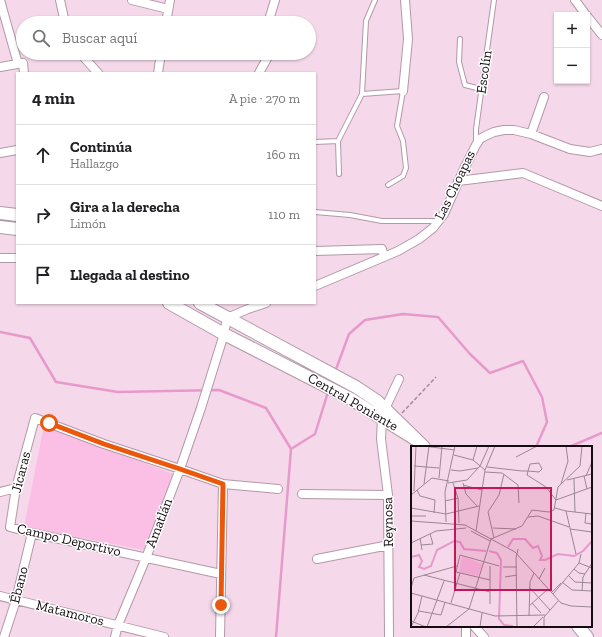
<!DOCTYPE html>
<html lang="es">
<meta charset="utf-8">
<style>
body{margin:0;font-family:"Zilla Slab",serif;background:#f6f6f6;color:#202124}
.controls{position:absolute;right:12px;top:12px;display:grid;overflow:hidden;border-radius:0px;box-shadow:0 1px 3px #0004}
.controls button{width:36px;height:36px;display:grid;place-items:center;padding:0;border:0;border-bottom:1px solid #e0e0e0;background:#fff;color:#202124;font:20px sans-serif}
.stop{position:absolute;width:12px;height:12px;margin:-9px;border:3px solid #ea580c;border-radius:50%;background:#fff}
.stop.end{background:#ea580c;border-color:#fff;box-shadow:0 1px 4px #0008}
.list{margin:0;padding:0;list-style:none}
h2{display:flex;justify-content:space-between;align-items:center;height:52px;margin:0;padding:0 16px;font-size:17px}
h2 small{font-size:13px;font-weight:400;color:#757577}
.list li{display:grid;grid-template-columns:26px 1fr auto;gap:12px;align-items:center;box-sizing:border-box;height:60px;padding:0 16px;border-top:1px solid #e0e0e0}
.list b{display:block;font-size:15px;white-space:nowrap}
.list p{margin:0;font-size:13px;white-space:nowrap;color:#757577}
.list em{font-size:13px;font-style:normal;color:#757577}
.icon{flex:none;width:22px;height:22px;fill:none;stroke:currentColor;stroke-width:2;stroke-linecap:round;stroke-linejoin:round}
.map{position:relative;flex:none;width:602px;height:637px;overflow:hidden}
.search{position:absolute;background:#fff;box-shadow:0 1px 3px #0004;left:16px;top:16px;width:300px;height:44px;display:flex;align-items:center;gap:10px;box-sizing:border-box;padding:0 14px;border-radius:22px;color:#757577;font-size:15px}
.panel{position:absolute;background:#fff;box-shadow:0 1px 3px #0004;left:16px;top:72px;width:300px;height:232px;border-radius:0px}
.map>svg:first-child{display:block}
.green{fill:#fbbee5}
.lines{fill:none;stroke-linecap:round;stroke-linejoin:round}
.stream{stroke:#e899cc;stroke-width:2.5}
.service-casing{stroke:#b398a8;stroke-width:6}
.minor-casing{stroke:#b398a8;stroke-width:10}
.primary-casing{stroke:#b398a8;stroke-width:14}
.path{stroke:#a28d99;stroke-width:1.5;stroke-dasharray:4 2;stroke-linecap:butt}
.service{stroke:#fff;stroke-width:4}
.minor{stroke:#fff;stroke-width:8}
.primary{stroke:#fff;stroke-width:12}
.route{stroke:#ea580c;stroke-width:5}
.labels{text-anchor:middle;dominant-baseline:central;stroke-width:3;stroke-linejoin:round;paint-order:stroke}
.street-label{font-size:14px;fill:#150c11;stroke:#fff}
.inset-river{fill:none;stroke:#e899cc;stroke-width:2}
.inset-road{fill:none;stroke:#9b8793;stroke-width:1}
.view{fill:#c2185b;fill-opacity:0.15;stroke:#c2185b;stroke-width:2}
.inset-edge{fill:none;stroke:#150c11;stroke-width:2}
</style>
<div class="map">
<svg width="602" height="637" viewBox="0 0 602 637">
<rect width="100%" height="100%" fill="#f5d9ea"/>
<path class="green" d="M 44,425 L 176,475 L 144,550 L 24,527 Z"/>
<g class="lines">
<path class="stream" d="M 0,332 L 30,338 L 56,382 L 118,392 L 219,390 L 266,408 L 291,449 L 276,637
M 335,372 L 349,334 L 365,320 L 403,314 L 438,317 L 470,354 L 490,373 L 523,361 L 542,397 L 547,422 L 536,447
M 569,447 L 602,433
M 291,449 L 315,434 L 328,392"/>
<defs>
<path id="service" d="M 460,39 L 459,62 L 465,85 L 481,89
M 362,94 L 403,91 L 397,126 L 403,141 L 406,168 L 403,176 L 388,185
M 315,142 L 338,141
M 476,142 L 476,129 L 494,0
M 339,174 L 338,141 L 362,94 L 366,21 L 375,0
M 315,212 L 350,215 L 382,221 L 438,221"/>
<path id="minor" d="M 0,0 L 18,64
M 60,0 L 65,23
M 132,0 L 168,9
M 575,0 L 586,15
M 587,16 L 602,35
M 166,23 L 170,0
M 268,23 L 275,0
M 80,53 L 98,73
M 0,67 L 23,63 L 24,73
M 158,73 L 161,53
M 259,73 L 270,53
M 403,91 L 408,39 L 405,0
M 531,134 L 544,97
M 0,153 L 17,150
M 458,181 L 523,173 L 602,206
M 315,251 L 382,249 L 384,257
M 0,258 L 17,258
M 315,286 L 398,251 L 419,239 L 433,228 L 444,214 L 463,171 L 476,145 L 480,139 L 485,136 L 494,132 L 504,130 L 514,130 L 531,134 L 570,149 L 590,152 L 602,149
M 0,492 L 16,488
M 302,494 L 388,495
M 317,559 L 389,545
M 221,574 L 32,533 L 10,527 L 16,488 L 35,418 L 104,444 L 180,469 L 223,484 L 278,489
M 0,596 L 164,637
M 474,626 L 484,637
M 4,637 L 16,600 L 32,533
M 115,637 L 118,625 L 146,558 L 180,469 L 201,408 L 224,334 L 227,318 L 248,309 L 266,303
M 220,637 L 223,484
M 389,637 L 388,495 L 381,439 L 382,418 L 385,409 L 399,379
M 466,637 L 466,626"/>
<path id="primary" d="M 0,213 L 17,215
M 0,227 L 17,229
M 169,303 L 224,334 L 351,399 L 415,439
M 200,303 L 356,387 L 377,401 L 424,447
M 578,626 L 587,637"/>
</defs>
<use href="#service" class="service-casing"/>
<use href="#minor" class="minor-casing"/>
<use href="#primary" class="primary-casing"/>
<path class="path" d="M 402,413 L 436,377"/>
<use href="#service" class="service"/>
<use href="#minor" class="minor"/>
<use href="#primary" class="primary"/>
</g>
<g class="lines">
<path class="route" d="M 49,423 L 104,444 L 180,469 L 223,484 L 221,605"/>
</g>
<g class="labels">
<g class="street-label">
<text transform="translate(484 72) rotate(-82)">Escolín</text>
<text transform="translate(455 185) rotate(-64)">Las Choapas</text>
<text transform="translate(353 402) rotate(30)">Central Poniente</text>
<text transform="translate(21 472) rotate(-76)">Jicaras</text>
<text transform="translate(388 522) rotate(-91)">Reynosa</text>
<text transform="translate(159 523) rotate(-69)">Amatlán</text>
<text transform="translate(69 540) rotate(13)">Campo Deportivo</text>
<text transform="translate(19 585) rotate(-76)">Ébano</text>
<text transform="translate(70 613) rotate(14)">Matamoros</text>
</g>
</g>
<g transform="translate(411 446)">
<rect width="181" height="181" fill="#f5d9ea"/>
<path d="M 51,110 L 72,118 L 67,130 L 48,126 Z" fill="#fbbee5"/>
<path class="inset-river" d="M 97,101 L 102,93 L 114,93 L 122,102 L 127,100 L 131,110 L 129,114 L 134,114 L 147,108 L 163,110 L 172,105 L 181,95M 78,105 L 86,107 L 90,114 L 88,173 L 93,179 L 102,180M 0,111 L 8,109 L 11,115 L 8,121 L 13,123 L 20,120 L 26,104 L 43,95 L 49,96 L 53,103 L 75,105"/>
<path class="inset-road" d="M 12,0 L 44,4M 43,9 L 62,14 L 74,24M 105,11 L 126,0M 62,14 L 66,0M 3,20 L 28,22M 76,21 L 111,25 L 117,25 L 128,26 L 131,23 L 128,17 L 119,18 L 117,25 L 116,29 L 135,41 L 145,54 L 181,41M 40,24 L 49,25 L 67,22M 74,26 L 91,27 L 107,39 L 108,57M 173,30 L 176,43M 175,30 L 181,16M 28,32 L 31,0M 163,33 L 164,66M 156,34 L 181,28M 37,37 L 56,34 L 69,20 L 78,0M 42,37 L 47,52M 52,37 L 55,48 L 66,60M 13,38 L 18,0M 150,38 L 157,15 L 155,0M 52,39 L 71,44M 6,44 L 9,50 L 24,54 L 23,67M 3,45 L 5,0M 0,49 L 21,32 L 38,35M 34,55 L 47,52 L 48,77M 0,62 L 35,68 L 68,60M 144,62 L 155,65 L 165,108M 155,65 L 181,68M 175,67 L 174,77 L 181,78M 0,70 L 15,70M 117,71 L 127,70 L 158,81M 0,75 L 54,79 L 104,106 L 150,157 L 160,160 L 181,161M 35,76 L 34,46 L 44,0M 82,82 L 105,83M 159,83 L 181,86M 60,85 L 79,95M 65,85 L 74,24 L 84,0M 9,92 L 11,104M 83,92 L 77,66 L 88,49 L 93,28M 0,97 L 25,85 L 55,82M 10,99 L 22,98 L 19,88M 168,117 L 181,122M 92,121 L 106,121M 163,123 L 168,127 L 174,128M 13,129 L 79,146M 158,130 L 164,136 L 181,137M 94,131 L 106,129M 128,133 L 134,122M 79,134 L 45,126 L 49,109 L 88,120M 151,136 L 161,144 L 181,145M 118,141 L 139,164M 0,142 L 3,132 L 46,120M 171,145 L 172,131 L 181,117M 0,147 L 84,170 L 134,169M 140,147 L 150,137M 142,148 L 168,117 L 170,108M 40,157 L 49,127M 121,157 L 130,167M 79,158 L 79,120M 118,160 L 137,143M 8,165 L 30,169 L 34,156M 118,170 L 119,136 L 123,127M 0,175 L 15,181M 0,181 L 7,167 L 11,150M 16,181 L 33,135M 35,181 L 58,163 L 80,93 L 111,80 L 121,64 L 138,66 L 143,64 L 147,41 L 169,20 L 171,0M 69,181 L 71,167M 106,181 L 105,112 L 107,103M 122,181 L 132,171M 133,181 L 133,171 L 147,155"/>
<path class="view" d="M 44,42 L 140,42 L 140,144 L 44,144 Z"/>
<rect width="181" height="181" class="inset-edge"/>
</g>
</svg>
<div class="controls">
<button>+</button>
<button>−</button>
</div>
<div class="stop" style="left:49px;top:423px"></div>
<div class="stop end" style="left:221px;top:605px"></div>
<div class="search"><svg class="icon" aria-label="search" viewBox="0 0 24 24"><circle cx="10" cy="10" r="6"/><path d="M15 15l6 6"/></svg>Buscar aquí</div>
<section class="panel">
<h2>4 min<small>A pie · 270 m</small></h2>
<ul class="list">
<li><svg class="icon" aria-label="ahead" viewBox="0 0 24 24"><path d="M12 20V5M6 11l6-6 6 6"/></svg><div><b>Continúa</b><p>Hallazgo</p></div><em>160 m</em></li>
<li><svg class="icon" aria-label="right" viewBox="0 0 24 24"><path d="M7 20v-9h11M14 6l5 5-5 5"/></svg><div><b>Gira a la derecha</b><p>Limón</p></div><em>110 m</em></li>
<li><svg class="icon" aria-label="arrive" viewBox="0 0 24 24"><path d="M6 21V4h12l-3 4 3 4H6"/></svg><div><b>Llegada al destino</b></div></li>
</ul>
</section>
</div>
